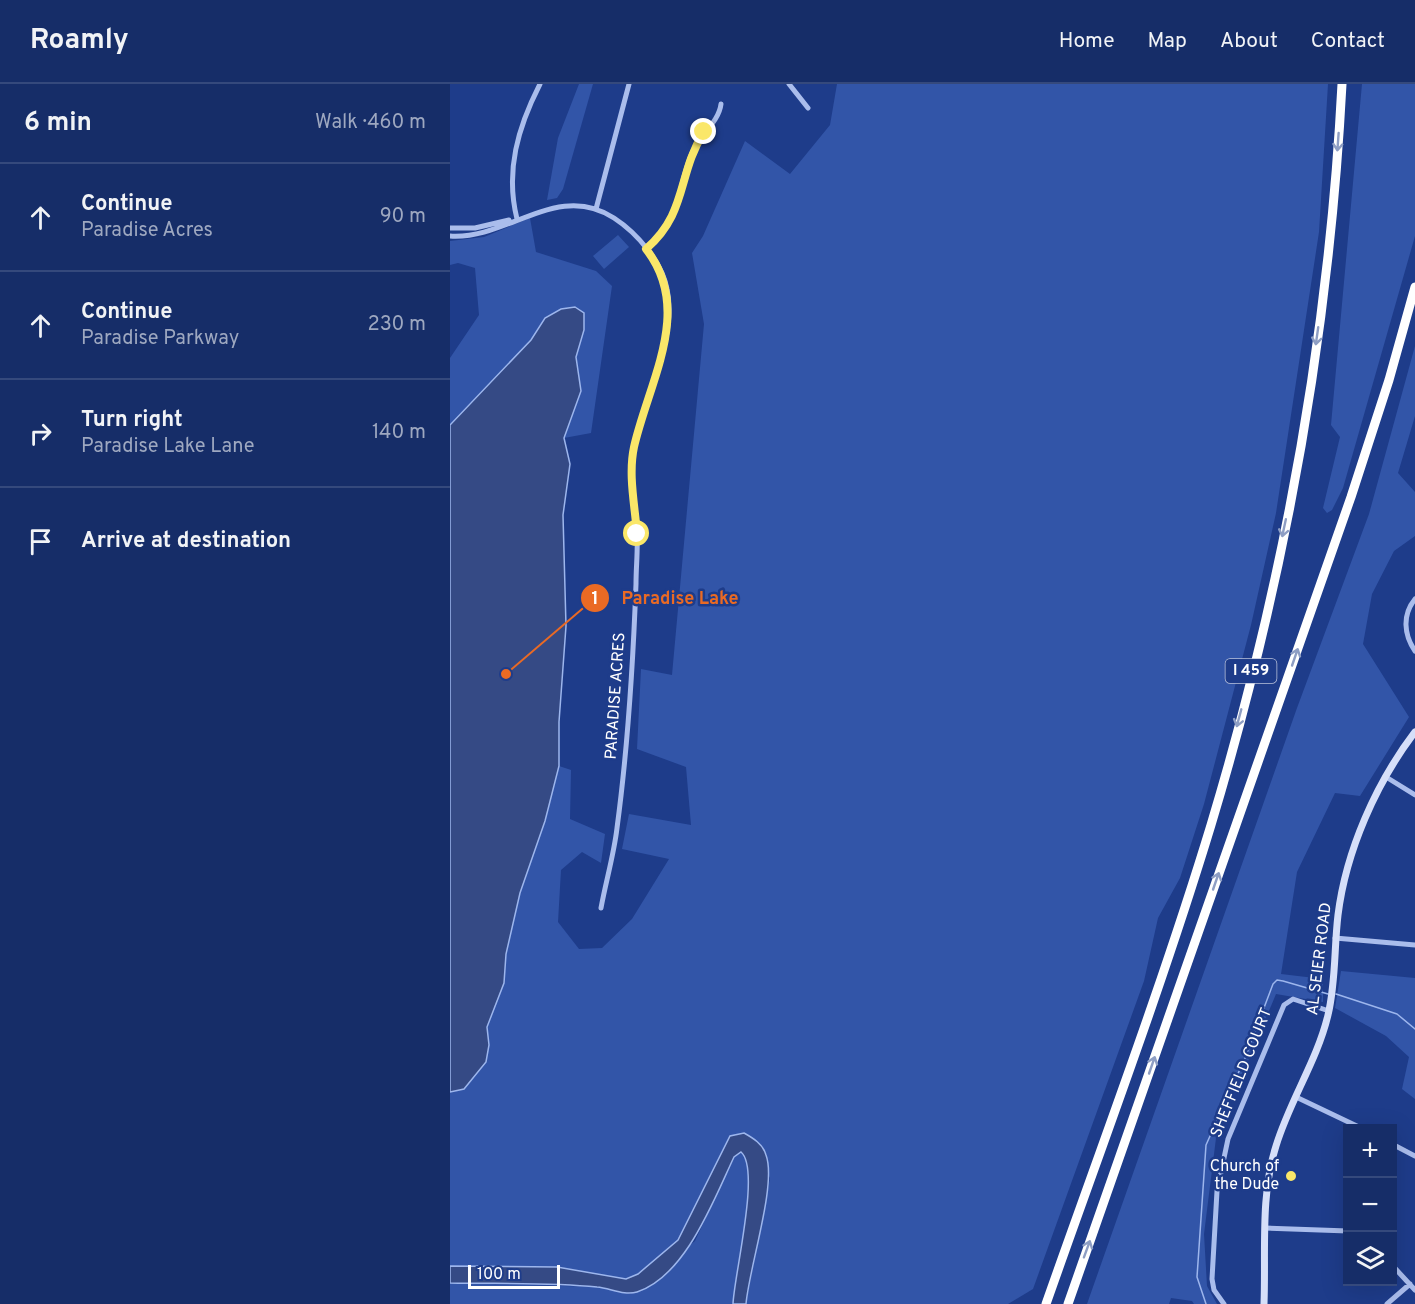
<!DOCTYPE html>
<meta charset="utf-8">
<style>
body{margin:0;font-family:Overpass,sans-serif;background:#1f356e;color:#f1f3f6}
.controls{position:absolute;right:18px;bottom:18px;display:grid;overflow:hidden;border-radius:0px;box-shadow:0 6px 24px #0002}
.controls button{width:54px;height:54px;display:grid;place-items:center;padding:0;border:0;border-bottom:2px solid #35497c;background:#162d68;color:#f1f3f6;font:30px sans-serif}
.scale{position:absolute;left:18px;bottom:15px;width:92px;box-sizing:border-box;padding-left:6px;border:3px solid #fff;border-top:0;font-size:16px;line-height:21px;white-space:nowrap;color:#fff;-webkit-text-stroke:4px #1e3c8a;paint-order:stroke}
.stop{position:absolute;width:18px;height:18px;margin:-14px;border:4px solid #fae769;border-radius:50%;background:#fff}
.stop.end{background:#fae769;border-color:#fff;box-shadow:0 2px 6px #0008}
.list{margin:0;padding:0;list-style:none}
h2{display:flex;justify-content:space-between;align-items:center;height:78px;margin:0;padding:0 24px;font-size:26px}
h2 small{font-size:20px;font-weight:400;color:#9ea8c0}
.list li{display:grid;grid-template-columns:39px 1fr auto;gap:18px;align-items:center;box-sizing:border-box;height:108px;padding:0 24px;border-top:2px solid #35497c}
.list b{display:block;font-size:22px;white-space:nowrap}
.list p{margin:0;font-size:20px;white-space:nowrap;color:#9ea8c0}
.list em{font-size:20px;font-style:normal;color:#9ea8c0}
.icon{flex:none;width:33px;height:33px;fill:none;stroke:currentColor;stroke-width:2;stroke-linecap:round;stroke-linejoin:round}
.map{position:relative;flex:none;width:965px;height:1220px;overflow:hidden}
header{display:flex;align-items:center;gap:36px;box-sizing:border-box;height:84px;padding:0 30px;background:#162d68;border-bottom:2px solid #35497c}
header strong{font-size:28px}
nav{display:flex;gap:33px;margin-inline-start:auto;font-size:21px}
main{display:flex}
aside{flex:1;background:#162d68}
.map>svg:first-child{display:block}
.green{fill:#3255a8}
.water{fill:#354a85;stroke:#9db6ed;stroke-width:1.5}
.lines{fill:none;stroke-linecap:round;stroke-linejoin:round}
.stream{stroke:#9db6ed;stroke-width:1.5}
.street{stroke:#aabdec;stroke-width:5}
.secondary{stroke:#d6dff9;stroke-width:7}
.highway{stroke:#fff;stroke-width:9}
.oneway{stroke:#8e9ec4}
.route{stroke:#fae769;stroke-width:8}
.poi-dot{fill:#fae769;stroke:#1e3c8a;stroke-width:2}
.labels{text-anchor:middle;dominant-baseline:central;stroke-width:5;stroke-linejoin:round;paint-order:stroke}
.shield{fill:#1e3c8a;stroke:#bcc4dc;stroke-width:1.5}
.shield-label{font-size:15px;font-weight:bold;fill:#fff}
.street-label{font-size:16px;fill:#fff;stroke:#1e3c8a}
.poi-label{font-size:16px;fill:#fff;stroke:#1e3c8a;text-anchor:end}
.leader{fill:none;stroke:#ea6a24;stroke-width:2}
.callout-dot{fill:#ea6a24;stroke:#1e3c8a;stroke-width:2}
.mark-label{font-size:18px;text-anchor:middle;font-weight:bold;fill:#fff}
.callout-label{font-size:18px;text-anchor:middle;font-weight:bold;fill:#ea6a24;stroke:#1e3c8a;stroke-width:5;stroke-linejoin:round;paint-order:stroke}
</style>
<header>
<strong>Roamly</strong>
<nav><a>Home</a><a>Map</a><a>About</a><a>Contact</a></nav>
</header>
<main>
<aside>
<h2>6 min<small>Walk · 460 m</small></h2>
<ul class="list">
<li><svg class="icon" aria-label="ahead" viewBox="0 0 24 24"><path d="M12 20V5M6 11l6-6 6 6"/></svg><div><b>Continue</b><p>Paradise Acres</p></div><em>90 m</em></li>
<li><svg class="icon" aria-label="ahead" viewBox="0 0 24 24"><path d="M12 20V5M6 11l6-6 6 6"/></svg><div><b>Continue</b><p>Paradise Parkway</p></div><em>230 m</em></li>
<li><svg class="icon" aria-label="right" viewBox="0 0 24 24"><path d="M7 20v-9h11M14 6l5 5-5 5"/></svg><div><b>Turn right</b><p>Paradise Lake Lane</p></div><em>140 m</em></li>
<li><svg class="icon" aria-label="arrive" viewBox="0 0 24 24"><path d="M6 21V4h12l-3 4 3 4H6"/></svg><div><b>Arrive at destination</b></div></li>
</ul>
</aside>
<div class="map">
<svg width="965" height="1220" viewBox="0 0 965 1220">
<rect width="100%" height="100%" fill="#1e3c8a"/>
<path class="green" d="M 129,0 L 143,0 L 113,105 L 107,114 L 97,116 L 108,54 Z
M 387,0 L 878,0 L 869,148 L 826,429 L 801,541 L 754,720 L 730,794 L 708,834 L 694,897 L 583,1205 L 558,1220 L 296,1220 L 320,1094 L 294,1049 L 228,1156 L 188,1190 L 176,1195 L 107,1183 L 0,1182 L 0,1008 L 14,1005 L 39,961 L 37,943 L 54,899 L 56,870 L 70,809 L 95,736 L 109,682 L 121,686 L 120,735 L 155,750 L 151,779 L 132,768 L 111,786 L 108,838 L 129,865 L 152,864 L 182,835 L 219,775 L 172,765 L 179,730 L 241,741 L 236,683 L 187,665 L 191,585 L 222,591 L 254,240 L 242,169 L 253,152 L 295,57 L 340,90 L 380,41 Z
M 912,0 L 965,0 L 965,152 L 893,404 L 882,426 L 877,429 L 873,424 L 890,353 L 881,341 Z
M 80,134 L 86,168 L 146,187 L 162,202 L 141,349 L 114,354 L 131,307 L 126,273 L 134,246 L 95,234 L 81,256 L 0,341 L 0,274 L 29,231 L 25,184 L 8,179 L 0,181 L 0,157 L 34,153 Z
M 168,151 L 179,163 L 154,185 L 143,172 Z
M 965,262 L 965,332 L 948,389 L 965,408 L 965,452 L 944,467 L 922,510 L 913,560 L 959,633 L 910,712 L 885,709 L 847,788 L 831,890 L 873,895 L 873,918 L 826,910 L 766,1054 L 754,1150 L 757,1202 L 767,1220 L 744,1220 L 742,1217 L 721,1214 L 719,1220 L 637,1220 L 847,624 L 919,430 Z
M 891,887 L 965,894 L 965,1015 L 952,1005 L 959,973 L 936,952 L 885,924 Z
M 292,1068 C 311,1085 285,1191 283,1220 L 0,1220 L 0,1199 L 148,1203 L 180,1210 L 245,1157 L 284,1073 Z"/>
<path class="water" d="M 125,223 L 134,229 L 134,246 L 126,273 L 131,307 L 114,354 L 120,380 L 113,431 L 116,542 L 109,638 L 109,682 L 95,737 L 70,809 L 56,870 L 54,899 L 37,943 L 39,961 L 36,978 L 14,1005 L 0,1008 L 0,341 L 81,256 L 95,234 L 111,225 Z
M 294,1049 C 303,1054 313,1060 316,1071 C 327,1100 299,1184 296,1220 L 283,1220 C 284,1191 311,1085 291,1068 L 284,1073 C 264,1115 236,1192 187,1208 C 174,1212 160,1204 147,1203 C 98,1198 49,1200 0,1199 L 0,1182 L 107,1183 L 176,1195 L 188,1190 L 228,1156 L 280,1052 Z"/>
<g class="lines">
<path class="stream" d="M 886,910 L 947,930 L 965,945
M 756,1220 L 747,1193 L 756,1061 L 795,974 L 823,900 L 827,896 L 833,897 L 878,910"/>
<path class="street" d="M 339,0 L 358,24
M 146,125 L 179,0
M 67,135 C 55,87 68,43 90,0
M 0,144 L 25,144 L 59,136
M 0,152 C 58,156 107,97 164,134 C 187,149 212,178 217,205 C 228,254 193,316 184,364 C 178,392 186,421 187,450 C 188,466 186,483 186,500 C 183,581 178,662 167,744 C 164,770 156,797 151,824
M 196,165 C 234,132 225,109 242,69 C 249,52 269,38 271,20
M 965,515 C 952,531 954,551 965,567
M 936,693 L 965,711
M 885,854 L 965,861
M 846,1013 L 911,1044
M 942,1060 L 965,1072
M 815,1144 L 898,1147
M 942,1181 L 965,1206
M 774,1220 L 764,1206 L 762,1195 L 767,1107 L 778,1055 L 834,921 L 843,915 L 879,927
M 937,1220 L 960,1200"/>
<path class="secondary" d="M 814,1220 C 816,1168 810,1112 826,1062 C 840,1016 867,977 878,931 C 886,898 884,864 888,831 C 896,767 926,699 965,648"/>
<path class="highway" d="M 596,1220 C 652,1061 712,902 761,741 C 833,502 879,250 892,0
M 618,1220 L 901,413 L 939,296 L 965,203"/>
</g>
<defs><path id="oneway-shaft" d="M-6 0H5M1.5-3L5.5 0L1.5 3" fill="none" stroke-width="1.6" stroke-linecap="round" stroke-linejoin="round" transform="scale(1.5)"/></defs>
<g class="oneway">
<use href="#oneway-shaft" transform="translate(888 58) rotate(94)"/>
<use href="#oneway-shaft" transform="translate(867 252) rotate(98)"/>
<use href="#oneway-shaft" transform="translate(834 444) rotate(102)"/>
<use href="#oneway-shaft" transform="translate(845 573) rotate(-71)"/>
<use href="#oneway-shaft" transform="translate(789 634) rotate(105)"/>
<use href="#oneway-shaft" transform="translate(766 797) rotate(-71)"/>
<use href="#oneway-shaft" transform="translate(702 981) rotate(-71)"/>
<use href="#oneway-shaft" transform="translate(637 1165) rotate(-70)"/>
</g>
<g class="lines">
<path class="route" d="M 187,450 C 185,422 178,391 184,363 C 199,297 244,226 196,165 C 238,129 227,90 254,48"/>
</g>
<circle class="poi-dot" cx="841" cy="1092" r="6"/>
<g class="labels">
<rect class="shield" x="775.5" y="575" width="51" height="24" rx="4.5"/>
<g class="shield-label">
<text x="801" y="587">I 459</text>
</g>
<g class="street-label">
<text transform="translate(166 612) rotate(-86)">PARADISE ACRES</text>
<text transform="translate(870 875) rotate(-83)">AL SEIER ROAD</text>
<text transform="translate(792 989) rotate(-68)">SHEFFIELD COURT</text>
</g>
<g class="poi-label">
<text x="829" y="1083">Church of<tspan x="829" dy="18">the Dude</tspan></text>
</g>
</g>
<path class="leader" d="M56 590L145 514"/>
<g class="callout-dot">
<circle cx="56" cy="590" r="6"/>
<circle cx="145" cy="514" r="15"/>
</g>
<g class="mark-label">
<text x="145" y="520">1</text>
</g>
<g class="callout-label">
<text x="230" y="520">Paradise Lake</text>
</g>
</svg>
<div class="controls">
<button>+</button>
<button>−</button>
<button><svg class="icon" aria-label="layers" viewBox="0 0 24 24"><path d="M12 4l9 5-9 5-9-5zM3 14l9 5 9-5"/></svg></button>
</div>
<div class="scale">100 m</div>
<div class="stop" style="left:187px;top:450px"></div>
<div class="stop end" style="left:254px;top:48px"></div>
</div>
</main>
